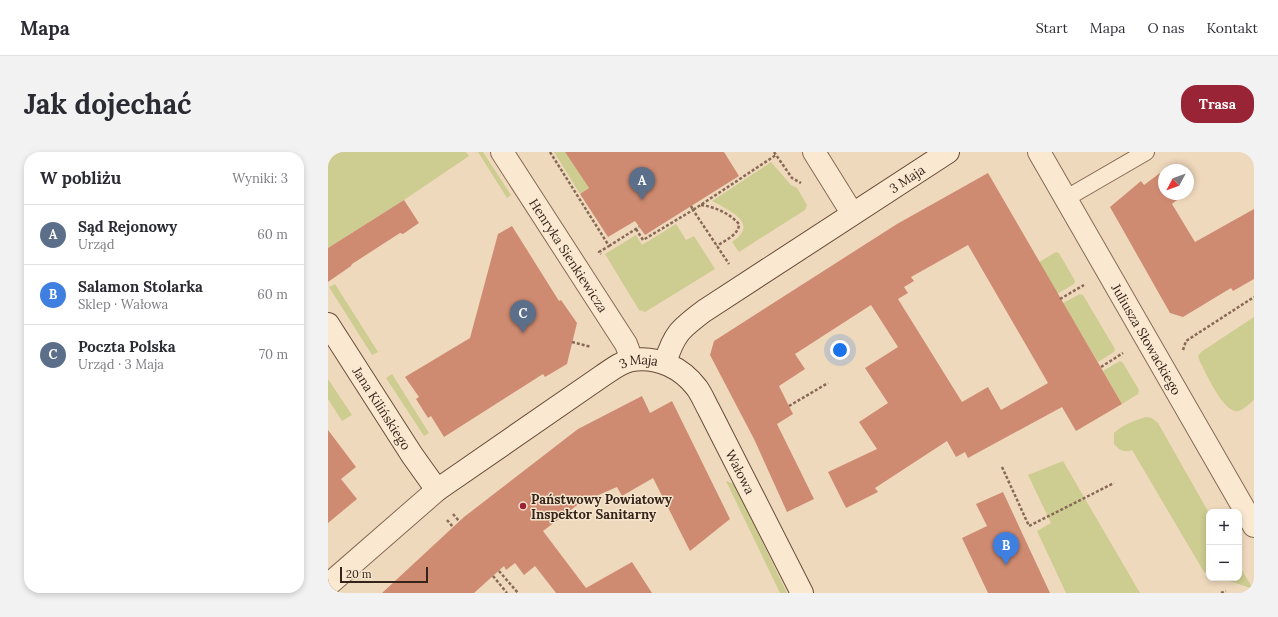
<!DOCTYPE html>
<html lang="pl">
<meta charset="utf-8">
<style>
body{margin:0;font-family:Lora,serif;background:#f2f2f3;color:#2b2b33}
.controls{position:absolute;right:12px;bottom:12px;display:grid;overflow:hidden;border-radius:8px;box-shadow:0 2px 6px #0003}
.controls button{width:36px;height:36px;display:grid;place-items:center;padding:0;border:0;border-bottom:1px solid #e1e1e2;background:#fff;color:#2b2b33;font:20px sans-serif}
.compass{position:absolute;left:830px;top:12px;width:36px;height:36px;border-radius:50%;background:#fff;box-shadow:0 2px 6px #0003;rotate:229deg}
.scale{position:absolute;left:12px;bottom:10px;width:88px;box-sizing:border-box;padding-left:4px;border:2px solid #36241b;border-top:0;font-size:11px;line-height:14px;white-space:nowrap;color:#36241b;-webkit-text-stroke:3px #f6e5cd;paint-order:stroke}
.you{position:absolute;left:512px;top:198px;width:14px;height:14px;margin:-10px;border:3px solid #fff;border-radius:50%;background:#1a73e8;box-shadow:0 0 0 6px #1a73e833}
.badge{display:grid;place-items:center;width:26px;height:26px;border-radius:50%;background:#992435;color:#fff;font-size:13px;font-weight:700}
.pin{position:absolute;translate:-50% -33px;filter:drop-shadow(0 1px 2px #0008)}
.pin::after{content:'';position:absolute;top:21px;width:14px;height:12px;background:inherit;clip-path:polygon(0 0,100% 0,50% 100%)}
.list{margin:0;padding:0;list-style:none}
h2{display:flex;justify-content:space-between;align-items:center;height:52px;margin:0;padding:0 16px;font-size:17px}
h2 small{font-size:13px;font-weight:400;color:#7c7c81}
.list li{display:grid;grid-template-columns:26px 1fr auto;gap:12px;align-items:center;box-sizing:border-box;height:60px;padding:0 16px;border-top:1px solid #e1e1e2}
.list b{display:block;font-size:15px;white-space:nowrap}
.list p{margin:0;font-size:13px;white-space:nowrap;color:#7c7c81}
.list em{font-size:13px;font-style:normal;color:#7c7c81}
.map{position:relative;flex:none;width:926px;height:441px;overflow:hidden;border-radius:16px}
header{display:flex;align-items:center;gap:24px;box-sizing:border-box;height:56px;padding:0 20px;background:#fff;border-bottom:1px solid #e1e1e2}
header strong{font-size:19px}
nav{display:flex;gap:22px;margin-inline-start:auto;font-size:14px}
.intro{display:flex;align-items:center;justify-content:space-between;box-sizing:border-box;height:96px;padding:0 24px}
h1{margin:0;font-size:28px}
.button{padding:10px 18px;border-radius:16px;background:#992435;color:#fff;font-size:14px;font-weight:700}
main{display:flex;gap:24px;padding:0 24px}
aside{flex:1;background:#fff;border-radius:16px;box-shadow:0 2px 6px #0003}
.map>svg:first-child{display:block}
.green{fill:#cdcc91}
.building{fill:#cf8b71;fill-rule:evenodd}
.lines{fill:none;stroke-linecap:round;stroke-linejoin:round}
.lane-casing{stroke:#886956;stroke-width:18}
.street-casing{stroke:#886956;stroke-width:24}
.secondary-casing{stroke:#694b39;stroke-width:24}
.path{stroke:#886956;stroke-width:2.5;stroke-dasharray:3 2;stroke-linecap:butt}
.lane{stroke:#fae8d0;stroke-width:16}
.street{stroke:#fae8d0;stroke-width:22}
.secondary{stroke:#fae8d0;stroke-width:22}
.poi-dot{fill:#992435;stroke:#f6e5cd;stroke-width:1.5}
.labels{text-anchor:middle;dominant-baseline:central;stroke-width:3;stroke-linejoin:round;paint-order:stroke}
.street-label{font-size:13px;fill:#36241b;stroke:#f6e5cd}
.poi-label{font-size:13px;font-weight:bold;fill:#36241b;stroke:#f6e5cd;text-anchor:start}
</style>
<header>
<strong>Mapa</strong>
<nav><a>Start</a><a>Mapa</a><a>O nas</a><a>Kontakt</a></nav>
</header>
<div class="intro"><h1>Jak dojechać</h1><a class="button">Trasa</a></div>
<main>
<aside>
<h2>W pobliżu<small>Wyniki: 3</small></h2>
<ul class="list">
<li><span class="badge" style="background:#5c6f8a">A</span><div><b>Sąd Rejonowy</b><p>Urząd</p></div><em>60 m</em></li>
<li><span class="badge" style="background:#3f7fe0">B</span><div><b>Salamon Stolarka</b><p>Sklep · Wałowa</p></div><em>60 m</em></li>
<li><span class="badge" style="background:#5c6f8a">C</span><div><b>Poczta Polska</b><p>Urząd · 3 Maja</p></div><em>70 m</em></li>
</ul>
</aside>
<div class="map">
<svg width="926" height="441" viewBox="0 0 926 441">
<rect width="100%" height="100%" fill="#efd9bd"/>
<path class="green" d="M 0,0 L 138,0 L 141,4 L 76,48 L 0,96 Z
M 150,0 L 155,0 L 183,43 L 179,46 Z
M 226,0 L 237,0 L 261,36 L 252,42 Z
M 443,10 L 463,33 L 469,36 L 479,53 L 477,58 L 411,100 L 404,90 C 433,71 400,58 384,49 Z
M 348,72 L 358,88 L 366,84 L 387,117 L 317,160 L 311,158 L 277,102 L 308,83 L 314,93 Z
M 728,100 L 731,101 L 747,129 L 746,132 L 729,142 L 711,110 Z
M 7,132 L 50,200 L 44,203 L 1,135 Z
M 752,142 L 755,143 L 787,197 L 786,200 L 770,210 L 735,151 Z
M 926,165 L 926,248 C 921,252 915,258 910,259 C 896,262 878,221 872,210 L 870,204 L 873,200 Z
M 792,209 L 795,211 L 811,238 L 810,242 L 794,252 L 775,219 Z
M 64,222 L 101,281 L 96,284 L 58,226 Z
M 0,227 L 24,263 L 14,269 L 0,247 Z
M 818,265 L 824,266 L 830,271 L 881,361 L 881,422 L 876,420 L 804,298 C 796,301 791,298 786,292 L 786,281 C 794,273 807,268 818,265 Z
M 735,309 L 812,441 L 738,441 L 709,379 L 723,371 L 700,323 Z
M 398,329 L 406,332 L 459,441 L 452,441 Z
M 911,413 L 925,437 L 893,426 L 911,426 Z"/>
<path class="building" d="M 237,0 L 396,0 L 411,24 L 317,83 L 307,69 L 280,85 L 252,42 L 261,36 Z
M 660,21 L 794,252 L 748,279 L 734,255 L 640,306 L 637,300 L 628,305 L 619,289 L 547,336 L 550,340 L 518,356 L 500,320 L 549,297 L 531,270 L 560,251 L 537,216 L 570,195 L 543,153 L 467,202 L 477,217 L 451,234 L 465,262 L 449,272 L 486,347 L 459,360 L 426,287 L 382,203 L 386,189 L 569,72 ZM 640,93 L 720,231 L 673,258 L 660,235 L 634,250 L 570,147 L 580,141 L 576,135 L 586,129 L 583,125 Z
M 832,21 L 836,27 L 836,42 L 845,42 L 849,48 L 844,52 L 867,90 L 926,57 L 926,127 L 905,139 L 903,136 L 855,165 L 842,161 L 782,55 L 813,29 L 816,33 Z
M 76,48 L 91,71 L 75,82 L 72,81 L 24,112 L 23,114 L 0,130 L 0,96 Z
M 184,74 L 231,149 L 233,148 L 249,171 L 239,212 L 217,225 L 215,222 L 116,285 L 103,264 L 100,266 L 88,247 L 91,245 L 77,225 L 142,186 L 170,82 Z
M 314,244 L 322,261 L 344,249 L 402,367 L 362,399 L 325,326 L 294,344 L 289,335 L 252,351 L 215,379 L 258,436 L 304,410 L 324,441 L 228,441 L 207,414 L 196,423 L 187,411 L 178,418 L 176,414 L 146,441 L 54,441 L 136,365 L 250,277 Z
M 0,278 L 28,315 L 13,327 L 29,347 L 0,371 Z
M 675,340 L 722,441 L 660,441 L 634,386 L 659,374 L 648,352 Z"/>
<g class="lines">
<defs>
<path id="lane" d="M 737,47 L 818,0"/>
<g id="street">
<path id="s1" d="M 174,0 L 298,192 L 304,208"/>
<path d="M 486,0 L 524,61"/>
<path id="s2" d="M 711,0 L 926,374"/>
<path d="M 0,433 L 109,338"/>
</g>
<g id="secondary">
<path id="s3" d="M 0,172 L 84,303 L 109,338 L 274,224 C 283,218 293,210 304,208 C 330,204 354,216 369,236 C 374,243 377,251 381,258 L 474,441"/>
<path id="s4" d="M 337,211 C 346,182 352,177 376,159 L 620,0"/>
</g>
</defs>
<use href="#lane" class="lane-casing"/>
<use href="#street" class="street-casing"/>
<use href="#secondary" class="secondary-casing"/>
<path class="path" d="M 222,0 L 281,94 L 271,100 L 273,102
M 446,0 L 464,26 L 473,31
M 373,53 C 387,55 401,61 411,72 C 411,83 397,88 389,94
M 363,54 L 365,58 L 448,3
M 308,77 L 315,88 L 365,58 L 401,112
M 281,94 L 311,75
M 732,147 L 756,133
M 244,190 L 263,195
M 855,198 L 858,189 L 926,145
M 773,215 L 795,201
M 461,254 L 500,231
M 674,315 L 701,374 L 786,331
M 125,362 L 131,369
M 119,368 L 125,375
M 171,419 L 190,441
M 165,424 L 179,441
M 893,441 L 898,439"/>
<use href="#lane" class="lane"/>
<use href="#street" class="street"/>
<use href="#secondary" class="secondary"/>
</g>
<circle class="poi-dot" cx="195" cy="354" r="4"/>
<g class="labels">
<g class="street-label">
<text stroke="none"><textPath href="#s4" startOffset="309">3 Maja</textPath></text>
<text stroke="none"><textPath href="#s1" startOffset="123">Henryka Sienkiewicza</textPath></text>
<text stroke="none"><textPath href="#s2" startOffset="216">Juliusza Słowackiego</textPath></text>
<text stroke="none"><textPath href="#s3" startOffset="440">3 Maja</textPath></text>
<text stroke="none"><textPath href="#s3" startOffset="100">Jana Kilińskiego</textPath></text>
<text stroke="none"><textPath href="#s3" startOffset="602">Wałowa</textPath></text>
</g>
<g class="poi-label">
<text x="203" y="347">Państwowy Powiatowy<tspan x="203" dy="15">Inspektor Sanitarny</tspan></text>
</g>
</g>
</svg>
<div class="controls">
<button>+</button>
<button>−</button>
</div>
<svg class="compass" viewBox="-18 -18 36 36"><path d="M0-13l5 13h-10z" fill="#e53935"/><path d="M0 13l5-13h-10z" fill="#7c7c81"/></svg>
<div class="scale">20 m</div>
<div class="you"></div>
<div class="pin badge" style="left:314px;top:48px;background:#5c6f8a">A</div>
<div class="pin badge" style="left:678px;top:413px;background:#3f7fe0">B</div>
<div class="pin badge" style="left:195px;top:181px;background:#5c6f8a">C</div>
</div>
</main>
